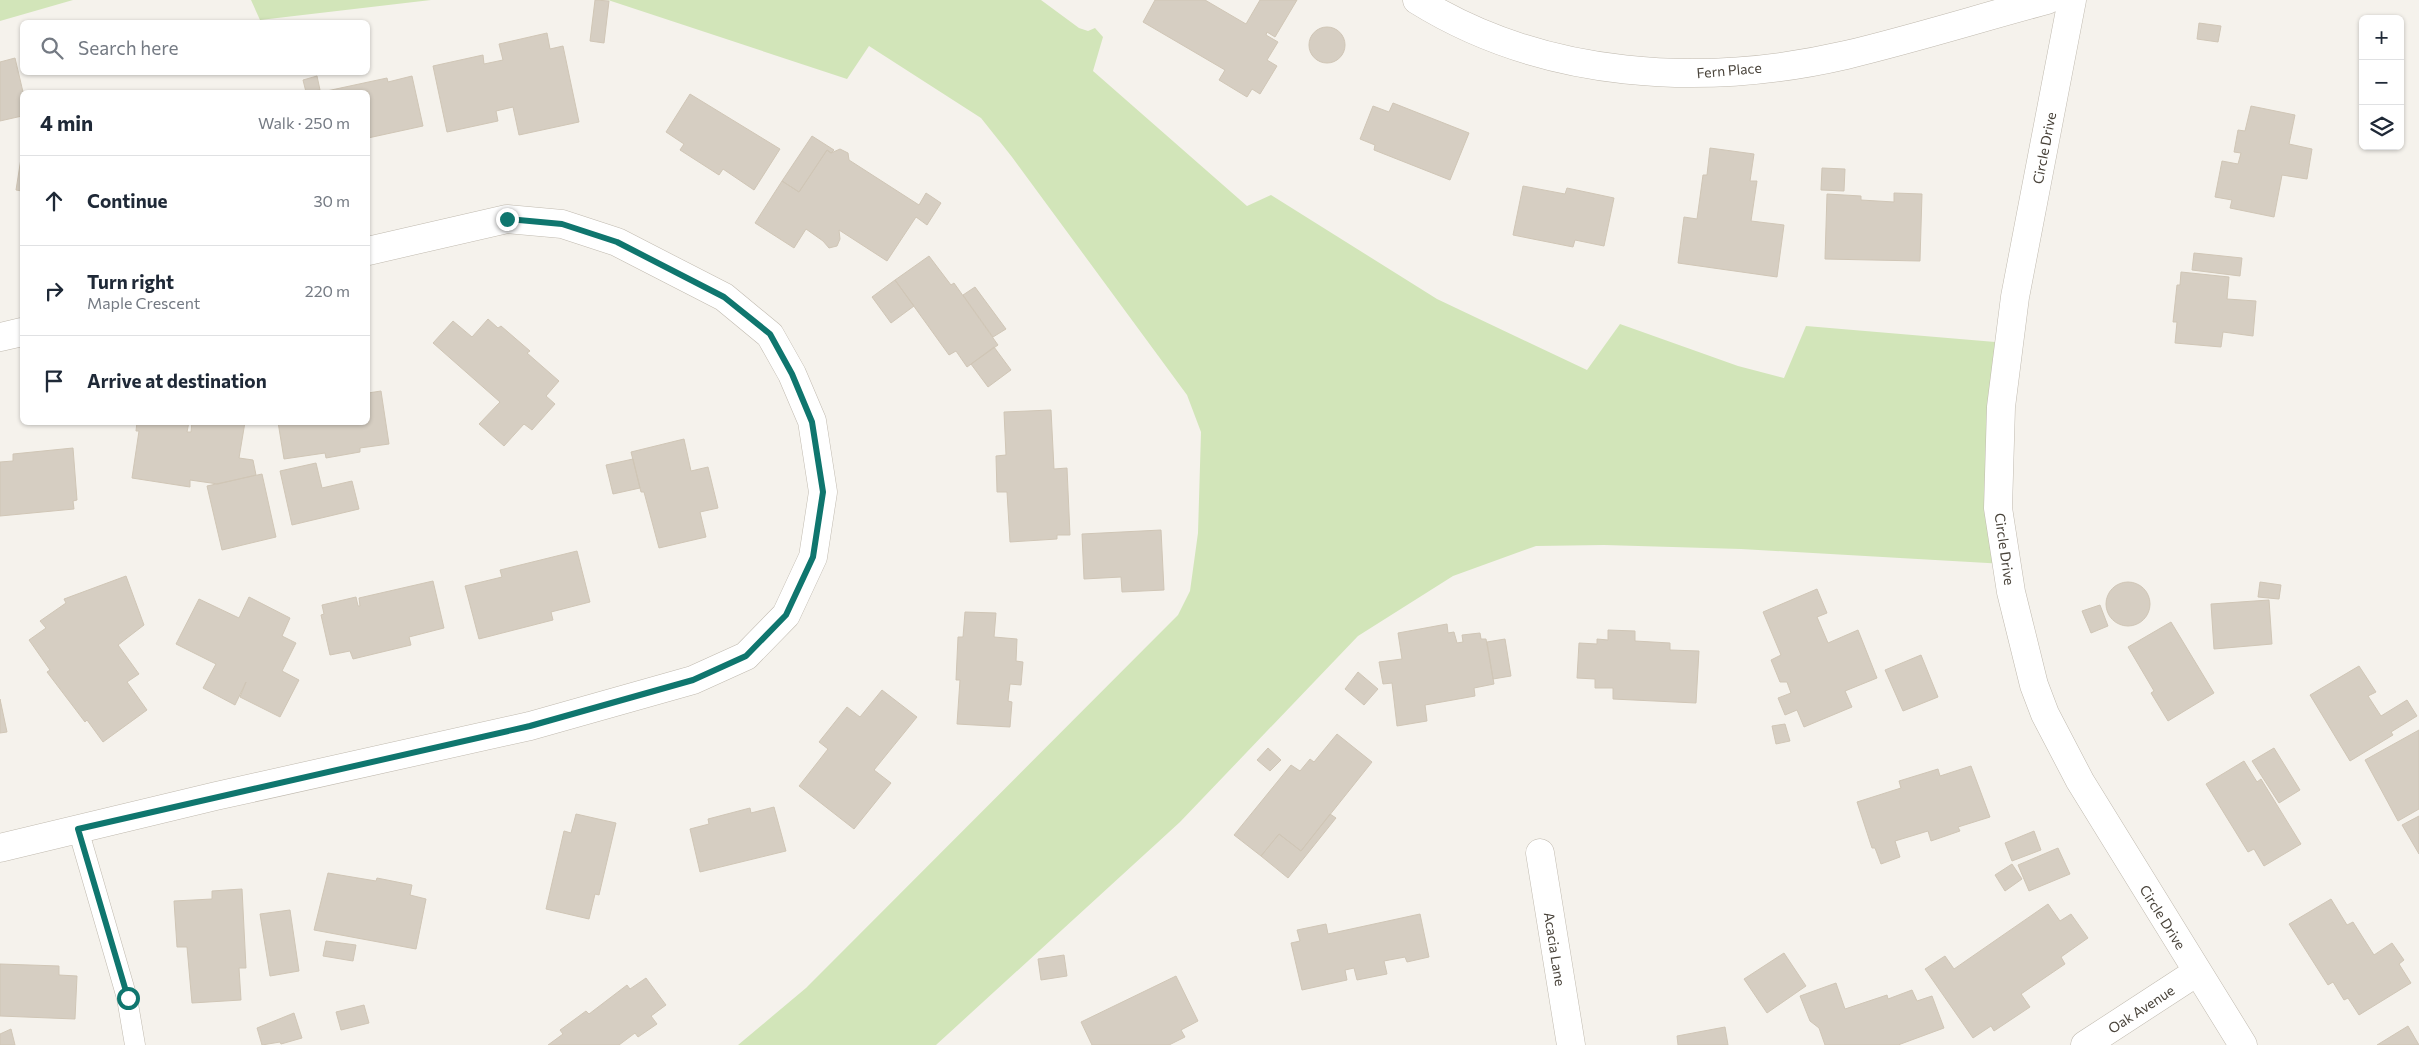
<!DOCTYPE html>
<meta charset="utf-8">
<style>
body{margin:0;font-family:Commissioner,sans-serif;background:#f6f6f7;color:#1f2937}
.controls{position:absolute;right:15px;top:15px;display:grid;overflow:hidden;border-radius:8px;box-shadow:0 1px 4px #0004}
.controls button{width:45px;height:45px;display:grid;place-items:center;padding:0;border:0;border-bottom:1px solid #e0e1e3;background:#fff;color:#1f2937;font:25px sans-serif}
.stop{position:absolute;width:15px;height:15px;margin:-11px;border:4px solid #0f766e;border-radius:50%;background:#fff}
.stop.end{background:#0f766e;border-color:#fff;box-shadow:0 1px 5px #0008}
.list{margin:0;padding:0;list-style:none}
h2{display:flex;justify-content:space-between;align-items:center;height:65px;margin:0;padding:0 20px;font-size:21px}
h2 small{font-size:16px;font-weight:400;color:#747a83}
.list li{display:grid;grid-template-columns:32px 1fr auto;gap:15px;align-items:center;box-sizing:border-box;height:90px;padding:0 20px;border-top:1px solid #e0e1e3}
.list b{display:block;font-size:19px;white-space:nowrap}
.list p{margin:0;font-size:16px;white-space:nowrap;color:#747a83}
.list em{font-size:16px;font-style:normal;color:#747a83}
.icon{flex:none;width:28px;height:28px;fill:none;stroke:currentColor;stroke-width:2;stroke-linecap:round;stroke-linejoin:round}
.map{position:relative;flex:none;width:2419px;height:1045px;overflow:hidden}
.search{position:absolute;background:#fff;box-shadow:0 1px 4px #0004;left:20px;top:20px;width:350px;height:55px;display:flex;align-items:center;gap:12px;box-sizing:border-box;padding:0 18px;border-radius:8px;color:#747a83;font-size:19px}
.panel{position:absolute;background:#fff;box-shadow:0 1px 4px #0004;left:20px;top:90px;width:350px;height:335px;border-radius:8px}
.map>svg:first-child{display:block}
.green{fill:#d2e5b9}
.building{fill:#d6cec2;stroke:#d0c6b6}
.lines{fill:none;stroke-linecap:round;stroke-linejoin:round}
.service-casing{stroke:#c0baaf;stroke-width:21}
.minor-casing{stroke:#c0baaf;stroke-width:29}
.service{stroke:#fff;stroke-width:20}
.minor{stroke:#fff;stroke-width:28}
.route{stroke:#0f766e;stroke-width:6}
.labels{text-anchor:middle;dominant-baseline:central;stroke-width:5;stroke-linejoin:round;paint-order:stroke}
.street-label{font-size:14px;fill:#49433a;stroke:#fff}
</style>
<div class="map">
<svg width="2419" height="1045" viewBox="0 0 2419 1045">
<rect width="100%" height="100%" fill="#f5f2ec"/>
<path class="green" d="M 0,0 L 73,0 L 0,21 Z
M 251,0 L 431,0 L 260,20 Z
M 608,0 L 1041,0 L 1079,28 L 1088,31 L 1095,28 L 1103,37 L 1093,71 L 1247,206 L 1271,195 L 1437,299 L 1587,370 L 1620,324 L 1738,366 L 1784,378 L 1806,326 L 2007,343 L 2005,564 L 1741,549 L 1604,545 L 1536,546 L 1453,576 L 1358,636 L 1180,822 L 936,1045 L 738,1045 L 806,988 L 1178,615 L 1190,591 L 1198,533 L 1201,432 L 1187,395 L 1012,157 L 981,118 L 869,46 L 847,79 Z"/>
<path class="building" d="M 595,0 L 609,1 L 604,43 L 590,41 Z
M 1155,0 L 1205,0 L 1246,24 L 1260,0 L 1297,0 L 1275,37 L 1267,32 L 1266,35 L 1278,42 L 1267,60 L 1277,66 L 1260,94 L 1252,89 L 1247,97 L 1219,80 L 1225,70 L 1143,22 Z
M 2199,23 L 2221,26 L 2218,42 L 2197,39 Z
M1309 45a18 18 0 1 1 36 0a18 18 0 1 1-36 0Z
M 547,33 L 550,49 L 563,46 L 579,122 L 519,135 L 513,107 L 496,111 L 498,121 L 447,132 L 433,66 L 483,55 L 484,64 L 503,60 L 499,44 Z
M 15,58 L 23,92 L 22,116 L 0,121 L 0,62 Z
M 317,76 L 320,90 L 306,92 L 303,80 Z
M 412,76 L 423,126 L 368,138 L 368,92 L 322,92 L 387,78 L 388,82 Z
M 690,94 L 780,149 L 754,190 L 723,169 L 719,175 L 680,150 L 684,144 L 666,132 Z
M 1393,103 L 1469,133 L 1450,180 L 1374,150 L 1375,145 L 1360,139 L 1373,106 L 1389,112 Z
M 2251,106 L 2295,115 L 2289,144 L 2312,149 L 2307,179 L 2282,175 L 2274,217 L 2230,208 L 2232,200 L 2215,197 L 2222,161 L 2238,164 L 2241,153 L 2234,152 L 2238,130 L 2245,131 Z
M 812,136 L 834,150 L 831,153 L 827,150 L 799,192 L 782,181 Z
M 1710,148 L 1754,154 L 1750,181 L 1757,181 L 1751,221 L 1784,225 L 1777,277 L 1678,263 L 1684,217 L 1697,219 L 1703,175 L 1707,175 Z
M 840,149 L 848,153 L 849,160 L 919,205 L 926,193 L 941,203 L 927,225 L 916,217 L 887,261 L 839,230 L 840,239 L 837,246 L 829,248 L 823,241 L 806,229 L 794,248 L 755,223 L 782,181 L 799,192 L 827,150 L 831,153 Z
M 22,152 L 22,191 L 16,190 Z
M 1822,168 L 1845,169 L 1844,191 L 1821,190 Z
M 1523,186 L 1565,194 L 1567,188 L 1614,198 L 1604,246 L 1575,240 L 1573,247 L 1513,235 Z
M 1894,193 L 1922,194 L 1920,261 L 1825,259 L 1827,194 L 1861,196 L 1861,200 L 1894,202 Z
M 2194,253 L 2242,258 L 2240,276 L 2192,270 Z
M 929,256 L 951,285 L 954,283 L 998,345 L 967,367 L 956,351 L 949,355 L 895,280 Z
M 2181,272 L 2229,277 L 2227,299 L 2256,301 L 2253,336 L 2223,332 L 2221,347 L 2175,343 L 2177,322 L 2173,322 L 2177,285 L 2180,285 Z
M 895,280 L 914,306 L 891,323 L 872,297 Z
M 975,287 L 1006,329 L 993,337 L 963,295 Z
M 488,319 L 498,328 L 501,326 L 530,351 L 527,353 L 559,381 L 546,396 L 555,404 L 532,430 L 524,424 L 504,446 L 479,424 L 500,402 L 433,343 L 453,321 L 472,337 Z
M 994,347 L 1011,370 L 988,387 L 971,364 Z
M 381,391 L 389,444 L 360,448 L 360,452 L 326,458 L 325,453 L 284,459 L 278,422 L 368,422 L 368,393 Z
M 1051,410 L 1054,469 L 1067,468 L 1070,535 L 1057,535 L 1057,539 L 1010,542 L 1007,492 L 997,492 L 996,456 L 1006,455 L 1004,412 Z
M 137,422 L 189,422 L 187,432 L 191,432 L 192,422 L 245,422 L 239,458 L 253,460 L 256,475 L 218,484 L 190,480 L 190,487 L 132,478 L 139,431 L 136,431 Z
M 684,439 L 691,471 L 708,467 L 718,508 L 700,512 L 706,537 L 659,548 L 644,492 L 641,492 L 631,452 Z
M 73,448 L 77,500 L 73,501 L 74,509 L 0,516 L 0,462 L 13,461 L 13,454 Z
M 633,459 L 640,488 L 613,494 L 606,465 Z
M 316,463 L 322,488 L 352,481 L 359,509 L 292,525 L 280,471 Z
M 262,474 L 276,537 L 222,550 L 207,486 Z
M 1161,530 L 1164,590 L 1122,592 L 1121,577 L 1084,579 L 1082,534 Z
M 577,551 L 590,602 L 551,612 L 553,620 L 479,639 L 465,586 L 502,577 L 500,570 Z
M 126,576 L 144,625 L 118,645 L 139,674 L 127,682 L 147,710 L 103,742 L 87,720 L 85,722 L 47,672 L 50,670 L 29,640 L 46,628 L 40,621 L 66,603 L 64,599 Z
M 433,581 L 444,628 L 409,637 L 411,645 L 353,659 L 350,651 L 330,655 L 321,615 L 324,614 L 322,605 L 356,597 L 358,606 L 360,606 L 359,598 Z
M 2260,582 L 2281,585 L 2279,599 L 2258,597 Z
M2106 604a22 22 0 1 1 44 0a22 22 0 1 1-44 0Z
M 1817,589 L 1827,613 L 1817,617 L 1828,643 L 1858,630 L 1877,678 L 1845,691 L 1852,707 L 1804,727 L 1797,710 L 1785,715 L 1778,698 L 1791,693 L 1787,682 L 1780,682 L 1771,660 L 1781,655 L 1763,612 Z
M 249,597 L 290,618 L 282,636 L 296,643 L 282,671 L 299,680 L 280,717 L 240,697 L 246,682 L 235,705 L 203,688 L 216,664 L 176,644 L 199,599 L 239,618 Z
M 2269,600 L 2272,644 L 2214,649 L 2211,604 Z
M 2100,605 L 2108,626 L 2091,633 L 2082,611 Z
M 965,612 L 996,613 L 994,637 L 1017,639 L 1016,661 L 1023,662 L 1021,685 L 1010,684 L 1008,701 L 1012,702 L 1010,727 L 957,724 L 960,680 L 956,680 L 958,637 L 963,637 Z
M 2171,622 L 2214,693 L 2168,721 L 2151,693 L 2154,691 L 2128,647 Z
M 1447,624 L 1448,633 L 1454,632 L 1457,643 L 1463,642 L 1462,635 L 1480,633 L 1481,639 L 1486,639 L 1494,684 L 1474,688 L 1475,696 L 1425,705 L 1427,721 L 1397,726 L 1392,683 L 1383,684 L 1379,662 L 1402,659 L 1398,633 Z
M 1608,630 L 1635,631 L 1635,641 L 1670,643 L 1670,650 L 1699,651 L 1696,703 L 1613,699 L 1613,688 L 1595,688 L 1595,679 L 1577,678 L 1579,643 L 1597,644 L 1597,639 L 1608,640 Z
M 1505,639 L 1511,676 L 1493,679 L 1487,642 Z
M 1921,655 L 1938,697 L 1903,711 L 1885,670 Z
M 2359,666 L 2376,692 L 2368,696 L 2381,716 L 2407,700 L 2417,716 L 2391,732 L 2393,735 L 2350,761 L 2310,695 Z
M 1358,672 L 1378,689 L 1364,705 L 1345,689 Z
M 882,690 L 917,717 L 874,770 L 891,783 L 854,829 L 799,786 L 828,749 L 819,742 L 847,707 L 860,717 Z
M 0,699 L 7,732 L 0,733 Z
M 1785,724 L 1790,741 L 1776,744 L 1772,726 Z
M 2419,730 L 2419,809 L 2398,821 L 2365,760 Z
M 1337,734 L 1372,762 L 1301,851 L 1279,834 L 1261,856 L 1234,835 L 1291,765 L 1300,771 L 1310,759 L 1314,762 Z
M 1268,748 L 1281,760 L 1270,771 L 1257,760 Z
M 2274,748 L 2300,790 L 2279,803 L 2252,761 Z
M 2244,761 L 2257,782 L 2261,779 L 2301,844 L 2264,866 L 2254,849 L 2248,852 L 2206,784 Z
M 1971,766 L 1990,817 L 1958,827 L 1960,831 L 1931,841 L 1928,831 L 1895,841 L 1900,857 L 1881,864 L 1875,848 L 1872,848 L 1857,802 L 1901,788 L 1899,781 L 1938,769 L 1940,776 Z
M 774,807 L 786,851 L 700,872 L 690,829 L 709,824 L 708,819 L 750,808 L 751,813 Z
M 576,814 L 616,823 L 599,895 L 595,894 L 589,919 L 546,909 L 564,831 L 571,833 Z
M 1330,814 L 1336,818 L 1288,878 L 1261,856 L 1279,834 L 1301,851 Z
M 2419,816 L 2419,854 L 2402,825 Z
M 2034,831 L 2041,850 L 2012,861 L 2005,843 Z
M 2058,848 L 2070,874 L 2029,891 L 2018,865 Z
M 2012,864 L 2022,879 L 2005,891 L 1995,875 Z
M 328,873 L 376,881 L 377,878 L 412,885 L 410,895 L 426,899 L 416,949 L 314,930 Z
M 242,889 L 246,968 L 239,968 L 241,1000 L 192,1003 L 187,947 L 177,947 L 174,901 L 212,899 L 212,891 Z
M 2331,899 L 2347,925 L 2353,922 L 2374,955 L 2392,943 L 2404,960 L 2399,964 L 2411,983 L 2359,1015 L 2348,998 L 2344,1000 L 2333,982 L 2328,985 L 2289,924 Z
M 2048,904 L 2060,921 L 2071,914 L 2088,938 L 2061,957 L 2065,964 L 2021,994 L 2030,1007 L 1994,1031 L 1991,1026 L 1973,1038 L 1925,969 L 1945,956 L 1954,969 Z
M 290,910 L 299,971 L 270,976 L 260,914 Z
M 1420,914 L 1429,957 L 1407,962 L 1405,957 L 1384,961 L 1387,974 L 1357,980 L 1354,968 L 1345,970 L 1347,980 L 1302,990 L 1291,943 L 1300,941 L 1297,930 L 1326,924 L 1328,934 Z
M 326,941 L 356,945 L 353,961 L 323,956 Z
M 1784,953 L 1806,986 L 1767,1013 L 1744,979 Z
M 1064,955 L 1067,976 L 1041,980 L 1038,959 Z
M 0,964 L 59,966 L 59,975 L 77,976 L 75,1019 L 0,1016 Z
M 1176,976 L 1198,1021 L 1181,1030 L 1185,1037 L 1169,1045 L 1092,1045 L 1081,1022 Z
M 646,978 L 666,1005 L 651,1016 L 657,1024 L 638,1037 L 635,1033 L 619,1045 L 548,1045 L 563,1034 L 560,1030 L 586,1011 L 589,1014 L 627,985 L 630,989 Z
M 1836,983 L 1845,1009 L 1887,995 L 1888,999 L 1912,990 L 1917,1001 L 1932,996 L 1944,1028 L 1898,1045 L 1825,1045 L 1819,1028 L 1810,1021 L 1800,996 Z
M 364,1005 L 369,1023 L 341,1030 L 336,1012 Z
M 294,1013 L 302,1038 L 281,1044 L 280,1042 L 262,1045 L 257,1028 Z
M 2408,1026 L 2419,1045 L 2377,1045 Z
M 1725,1027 L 1728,1045 L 1678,1045 L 1677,1036 Z
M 11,1029 L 15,1045 L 0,1045 L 0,1034 Z"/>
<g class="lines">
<defs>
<path id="service" d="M 78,829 L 127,998 L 135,1045"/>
<path id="minor" d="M 1417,0 C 1544,79 1703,88 1846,55 C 1913,39 1980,18 2047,0
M 2072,0 L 2015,297 L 2001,407 L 1998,508 L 2011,592 L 2034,685 L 2045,714 L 2080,781 L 2243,1045
M 0,337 L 22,332
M 0,848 L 216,796 L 530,726 L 693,680 L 746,656 L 786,615 L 813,557 L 823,492 L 812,421 L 792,374 L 770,335 L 724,297 L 617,242 L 562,224 L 507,219 L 368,251
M 1540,853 L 1571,1045
M 2085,1045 L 2197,972"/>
</defs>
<use href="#service" class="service-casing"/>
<use href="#minor" class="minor-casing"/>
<use href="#service" class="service"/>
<use href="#minor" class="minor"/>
</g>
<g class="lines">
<path class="route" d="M 128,998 L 78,829 L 530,726 L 693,680 L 746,656 L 786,615 L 813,557 L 823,492 L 812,422 L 792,374 L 770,334 L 724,297 L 617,242 L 562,224 L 507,219"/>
</g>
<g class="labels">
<g class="street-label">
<text transform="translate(1729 70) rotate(-5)">Fern Place</text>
<text transform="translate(2044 148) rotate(-79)">Circle Drive</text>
<text transform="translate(2005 549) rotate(82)">Circle Drive</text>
<text transform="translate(2163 917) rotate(58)">Circle Drive</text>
<text transform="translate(1555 949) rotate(81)">Acacia Lane</text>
<text transform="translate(2141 1009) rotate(-33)">Oak Avenue</text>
</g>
</g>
</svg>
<div class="controls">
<button>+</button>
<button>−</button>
<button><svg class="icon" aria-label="layers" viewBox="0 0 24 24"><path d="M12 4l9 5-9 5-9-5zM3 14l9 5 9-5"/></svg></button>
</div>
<div class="stop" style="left:128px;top:998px"></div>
<div class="stop end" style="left:507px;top:219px"></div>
<div class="search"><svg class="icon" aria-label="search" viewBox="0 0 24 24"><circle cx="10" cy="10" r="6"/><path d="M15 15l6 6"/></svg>Search here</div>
<section class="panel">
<h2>4 min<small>Walk · 250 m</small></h2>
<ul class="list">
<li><svg class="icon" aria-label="ahead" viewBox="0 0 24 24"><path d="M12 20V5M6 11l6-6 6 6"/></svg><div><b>Continue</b></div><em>30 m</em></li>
<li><svg class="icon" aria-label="right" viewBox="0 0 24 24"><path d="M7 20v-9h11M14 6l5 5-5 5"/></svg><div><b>Turn right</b><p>Maple Crescent</p></div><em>220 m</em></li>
<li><svg class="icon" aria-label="arrive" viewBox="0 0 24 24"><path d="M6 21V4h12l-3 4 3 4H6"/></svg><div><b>Arrive at destination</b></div></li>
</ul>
</section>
</div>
